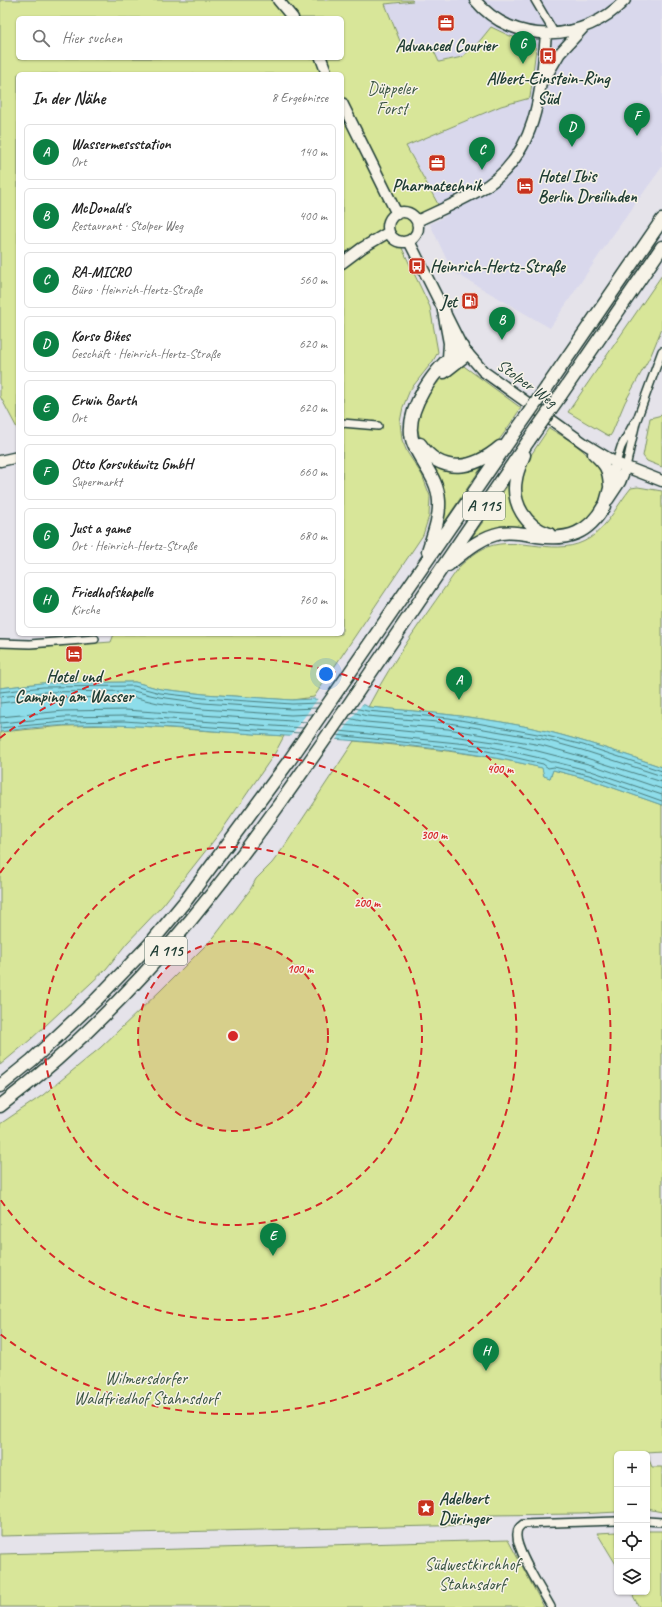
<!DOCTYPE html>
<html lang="de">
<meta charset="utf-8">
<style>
body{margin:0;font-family:Caveat,sans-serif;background:#f2f2f2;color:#222}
.controls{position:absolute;right:12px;bottom:12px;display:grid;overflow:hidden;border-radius:6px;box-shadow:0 1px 3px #0004}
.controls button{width:36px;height:36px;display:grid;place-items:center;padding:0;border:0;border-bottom:1px solid #e0e0e0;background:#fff;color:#222;font:20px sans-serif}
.you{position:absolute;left:326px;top:674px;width:14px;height:14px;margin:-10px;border:3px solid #fff;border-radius:50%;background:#1a73e8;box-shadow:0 0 0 6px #1a73e833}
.badge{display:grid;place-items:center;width:26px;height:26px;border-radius:50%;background:#0b8043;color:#fff;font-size:13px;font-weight:700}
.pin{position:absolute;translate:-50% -33px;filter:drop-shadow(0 1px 2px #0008)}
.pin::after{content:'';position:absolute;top:21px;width:14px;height:12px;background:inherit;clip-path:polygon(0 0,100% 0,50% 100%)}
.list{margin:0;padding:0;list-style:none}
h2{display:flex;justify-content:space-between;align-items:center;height:52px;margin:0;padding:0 16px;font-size:17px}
h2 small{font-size:13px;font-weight:400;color:#767676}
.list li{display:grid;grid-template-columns:26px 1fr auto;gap:12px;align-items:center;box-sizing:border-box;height:56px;margin:0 8px 8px;padding:0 8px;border:1px solid #e0e0e0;border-radius:6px}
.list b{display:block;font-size:15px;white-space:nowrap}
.list p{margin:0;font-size:13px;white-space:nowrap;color:#767676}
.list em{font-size:13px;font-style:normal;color:#767676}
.icon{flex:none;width:22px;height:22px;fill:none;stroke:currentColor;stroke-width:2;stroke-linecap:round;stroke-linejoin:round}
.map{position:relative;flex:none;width:662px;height:1607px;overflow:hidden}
.search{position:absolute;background:#fff;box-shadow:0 1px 3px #0004;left:16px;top:16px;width:328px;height:44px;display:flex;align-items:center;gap:10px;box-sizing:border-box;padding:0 14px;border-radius:6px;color:#767676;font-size:15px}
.panel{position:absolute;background:#fff;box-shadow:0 1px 3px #0004;left:16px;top:72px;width:328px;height:564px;border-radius:6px}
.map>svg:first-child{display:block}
.built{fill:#d9d8ec}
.green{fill:#d8e699;stroke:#7c9266;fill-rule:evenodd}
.water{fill:#8eddea;stroke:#629da1}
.pier{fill:#e5e3ea}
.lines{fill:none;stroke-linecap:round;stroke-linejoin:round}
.shore{stroke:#4b7d7d;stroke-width:1}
.street-casing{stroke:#1f3d34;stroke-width:10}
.secondary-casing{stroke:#1f3d34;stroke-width:13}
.highway-casing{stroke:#1f3d34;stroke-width:15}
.street{stroke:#f7f3e8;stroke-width:7}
.secondary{stroke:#f7f3e8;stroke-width:10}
.highway{stroke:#f7f3e8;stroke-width:12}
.highway-bridge-casing{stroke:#1f3d34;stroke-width:15;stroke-linecap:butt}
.highway-bridge{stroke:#f7f3e8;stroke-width:12}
.ring{fill:none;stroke:#d62828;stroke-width:2;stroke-dasharray:7 5}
.labels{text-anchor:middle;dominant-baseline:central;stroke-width:3;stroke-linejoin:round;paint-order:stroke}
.shield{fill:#f7f3e8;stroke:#60746a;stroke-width:1}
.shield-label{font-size:16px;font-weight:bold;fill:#1f3d34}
.poi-label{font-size:17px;font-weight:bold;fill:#1f3d34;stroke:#f7f3e8}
.park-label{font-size:17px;fill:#3b5643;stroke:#f7f3e8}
.street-label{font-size:17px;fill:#1f3d34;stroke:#f7f3e8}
.centre{fill:#d62828;stroke:#f7f3e8;stroke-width:2}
.ring-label{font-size:12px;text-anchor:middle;font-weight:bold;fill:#d62828;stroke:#f7f3e8;stroke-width:3;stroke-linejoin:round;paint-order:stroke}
</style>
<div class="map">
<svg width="662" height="1607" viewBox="0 0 662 1607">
<rect width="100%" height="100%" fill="#e5e3ea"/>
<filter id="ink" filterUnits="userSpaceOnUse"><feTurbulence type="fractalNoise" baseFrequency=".025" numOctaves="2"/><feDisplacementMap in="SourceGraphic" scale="8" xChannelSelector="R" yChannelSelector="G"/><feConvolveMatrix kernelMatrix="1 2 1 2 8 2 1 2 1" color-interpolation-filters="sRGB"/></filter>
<g filter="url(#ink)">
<path class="built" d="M 412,0 L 662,0 L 662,167 L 610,239 L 550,328 L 452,271 L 430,224 L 446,216 L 406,146 L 501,106 L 530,98 L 536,48 L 534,43 L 510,36 L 491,27 L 478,43 L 462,57 L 438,62 L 432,47 L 404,51 L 385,4 L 412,1 Z"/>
<path class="green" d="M 0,0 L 412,0 L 413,1 L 385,4 L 404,51 L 432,47 L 439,62 L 462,57 L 478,43 L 491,27 L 510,36 L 534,43 L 536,48 L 530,98 L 501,106 L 406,146 L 439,206 L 420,214 L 398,207 L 390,208 C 391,215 385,226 382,233 L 388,241 L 401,246 L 430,307 L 438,352 L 433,361 L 410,390 L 403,407 L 400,422 L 402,440 L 407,452 L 422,475 L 430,496 L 429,516 L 423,535 L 314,697 L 292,700 L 204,694 L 160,689 L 135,682 L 42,683 L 0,688 L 0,647 L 33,648 L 111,642 L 114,634 L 342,634 L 342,74 L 18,74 L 18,430 L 0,396 ZM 18,18 L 342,18 L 342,58 L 18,58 Z
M393 227a11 11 0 1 1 22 0a11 11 0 1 1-22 0Z
M 662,275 L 662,328 L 651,355 L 625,402 L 612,433 L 610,436 L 607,435 L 568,412 Z
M 461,364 L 521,408 C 512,420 498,446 485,453 C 481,455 461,462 456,462 C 433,458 414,441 417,416 C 420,395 445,375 461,364 Z
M 662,415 L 662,467 L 647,461 L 643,456 L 650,418 Z
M 549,428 L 569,440 L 582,450 L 597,464 L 603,472 L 605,487 L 594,513 L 588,521 L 572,529 L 561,531 L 549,530 L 530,517 L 519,493 L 523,467 Z
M 423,452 L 434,461 L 487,459 L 439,530 L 442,515 Z
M 512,479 L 534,529 L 467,544 L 490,512 L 491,512 L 495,506 L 494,505 Z
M 638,487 L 662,491 L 662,767 C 624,754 585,741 546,731 C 487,717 427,712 368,707 C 394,657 428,612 460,566 C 468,559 477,551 487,547 C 521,535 558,559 590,538 C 608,526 617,505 631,488 Z
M 124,725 L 284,736 L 275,753 L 222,830 L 163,905 L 127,943 L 106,969 L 30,1040 L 0,1065 L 0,732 L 64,726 Z
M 354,741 C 417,747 480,753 543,768 L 544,776 L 550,778 L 553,770 L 588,779 L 662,805 L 662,1451 L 646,1452 L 646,1454 L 617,1454 L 617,1512 L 581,1514 L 487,1515 L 476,1525 L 0,1536 L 0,1124 L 43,1095 L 100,1048 L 160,991 L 214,937 L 250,890 L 256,879 L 272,863 L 284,847 Z
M 647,1455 L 652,1467 L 662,1467 L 662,1512 L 647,1509 Z
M 647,1531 L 662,1531 L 662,1607 L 639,1607 L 631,1592 L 647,1592 Z
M 617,1532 L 617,1566 L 597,1533 Z
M 508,1540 L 544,1607 L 0,1607 L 0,1554 Z"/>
<path class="water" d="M 135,682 L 160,689 L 204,694 L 292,700 L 314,699 L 365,705 L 368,707 C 427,712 487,717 546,731 C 585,741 624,754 662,767 L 662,805 L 588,779 L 553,770 L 550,778 L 544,776 L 542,768 C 448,745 350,740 254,734 C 170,728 84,718 0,732 L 0,688 L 42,683 Z"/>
<path class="pier" d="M 319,697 L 363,703 L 335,741 L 289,738 Z"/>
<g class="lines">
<path class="shore" d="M 0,692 L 43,687 L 134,686 L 160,693 L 203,698 L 292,704 L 320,703
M 0,697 L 43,692 L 133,691 L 159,697 L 203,703 L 291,709 L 317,708
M 0,703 L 44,698 L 132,697 L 158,703 L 202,709 L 291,715 L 313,714
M 355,708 L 367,711 L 449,718 L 543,735 L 583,745 L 662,771
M 352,712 L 367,716 L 449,723 L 542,739 L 582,750 L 662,776
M 0,717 L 64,711 L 125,710 L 307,722
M 348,718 L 366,722 L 448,729 L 541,745 L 580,756 L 662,782
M 0,723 L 64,717 L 125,716 L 303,728
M 343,725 L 453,736 L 514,745 L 592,765 L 662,789
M 0,728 L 64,722 L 124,721 L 300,733
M 339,731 L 487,746 L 544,759 L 550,762 L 555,762 L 591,771 L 662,795
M 336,735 L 487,751 L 543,764 L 548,768 L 554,767 L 589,775 L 662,801"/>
<defs>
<path id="street" d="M 535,0 L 555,34
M 342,423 L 378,426
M 616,463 L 621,447 L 634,423
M 626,467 L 636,422 L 662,351
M 0,643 L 30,644 L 95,639
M 647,1521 L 662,1522
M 551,1607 C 543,1592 515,1549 517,1534 C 517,1529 519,1527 523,1524 L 617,1521"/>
<path id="secondary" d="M 278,0 L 293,18
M 475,0 C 514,47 585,42 625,0
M 321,58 L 327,74
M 544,80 L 560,53 L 583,28
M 342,103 L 397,214
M388 227a15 15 0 1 1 30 0a15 15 0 1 1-30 0Z
M 417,221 C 440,210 466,199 488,185 C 538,151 541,89 546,34
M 409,241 L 462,347 L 483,371 L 585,444 L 616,463 L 662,481
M 342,263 L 362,248 L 389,232
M 593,454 C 605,465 608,469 609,486
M 0,461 L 18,457
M 608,500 L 620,482 L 626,467
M 604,506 L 616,463"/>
<path id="highway" d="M 444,311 L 450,343 L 449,358
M 444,372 L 467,354
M 547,387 L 662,220
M 560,396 L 662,247
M 420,444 C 442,476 474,469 500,447
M 524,455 C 521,463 517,471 516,479 C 511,503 526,527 549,534
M 428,551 C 433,535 440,518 439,501 C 438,479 422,464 414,445 C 400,413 437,365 462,347
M 448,565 C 464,552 480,537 501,533 C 513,531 525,534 537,536 C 568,541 589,533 604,506
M 0,1086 L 32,1060 L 96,1000 L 149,945 L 187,899 L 289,761 L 516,431
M 0,1106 C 147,995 247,853 350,703 C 410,615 469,527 529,440"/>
</defs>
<use href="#street" class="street-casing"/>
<use href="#secondary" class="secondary-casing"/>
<use href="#highway" class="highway-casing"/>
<use href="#street" class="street"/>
<use href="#secondary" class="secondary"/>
<use href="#highway" class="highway"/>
<defs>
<path id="highway-bridge" d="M 516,431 L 547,387
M 529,440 L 560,396"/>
</defs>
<use href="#highway-bridge" class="highway-bridge-casing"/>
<use href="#highway-bridge" class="highway-bridge"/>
</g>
</g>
<circle cx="233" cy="1036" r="95" fill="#d62828" fill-opacity=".12"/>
<g class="ring">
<circle cx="233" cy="1036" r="95"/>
<circle cx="233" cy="1036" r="189"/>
<path d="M0 873A284 284 0 1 1 0 1199"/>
<path d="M0 738A378 378 0 1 1 0 1334"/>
</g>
<defs>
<symbol id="office-square" viewBox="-11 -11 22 22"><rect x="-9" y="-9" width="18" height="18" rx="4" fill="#c8321e" stroke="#f7f3e8"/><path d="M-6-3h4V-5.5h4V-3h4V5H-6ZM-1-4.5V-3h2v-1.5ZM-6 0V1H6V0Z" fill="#fff"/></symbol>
<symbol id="bus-square" viewBox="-11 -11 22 22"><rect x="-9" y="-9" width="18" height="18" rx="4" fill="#c8321e" stroke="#f7f3e8"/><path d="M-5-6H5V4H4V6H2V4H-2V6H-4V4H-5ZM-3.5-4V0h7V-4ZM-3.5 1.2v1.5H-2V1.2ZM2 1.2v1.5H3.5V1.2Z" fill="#fff"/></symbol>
<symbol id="hotel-square" viewBox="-11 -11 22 22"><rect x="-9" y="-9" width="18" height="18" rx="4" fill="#c8321e" stroke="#f7f3e8"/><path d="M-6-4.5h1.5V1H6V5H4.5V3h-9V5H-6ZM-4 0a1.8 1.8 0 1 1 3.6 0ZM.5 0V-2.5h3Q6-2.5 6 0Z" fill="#fff"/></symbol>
<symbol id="fuel-square" viewBox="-11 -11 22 22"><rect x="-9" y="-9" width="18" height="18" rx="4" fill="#c8321e" stroke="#f7f3e8"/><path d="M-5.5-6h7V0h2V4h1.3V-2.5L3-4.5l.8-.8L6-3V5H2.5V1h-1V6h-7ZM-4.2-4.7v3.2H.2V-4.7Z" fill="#fff"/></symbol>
<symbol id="sight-square" viewBox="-11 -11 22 22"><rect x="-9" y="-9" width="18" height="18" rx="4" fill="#c8321e" stroke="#f7f3e8"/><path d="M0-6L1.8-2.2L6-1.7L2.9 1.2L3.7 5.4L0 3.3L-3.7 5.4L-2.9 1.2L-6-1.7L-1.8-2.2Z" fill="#fff"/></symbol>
</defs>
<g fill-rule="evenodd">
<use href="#office-square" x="436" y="13" width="20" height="20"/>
<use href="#bus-square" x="538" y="46" width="20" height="20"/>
<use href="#office-square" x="427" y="153" width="20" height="20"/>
<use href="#hotel-square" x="515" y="176" width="20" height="20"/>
<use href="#bus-square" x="407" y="256" width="20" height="20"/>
<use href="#fuel-square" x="460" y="291" width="20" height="20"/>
<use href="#hotel-square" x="64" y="644" width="20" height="20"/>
<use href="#sight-square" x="416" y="1498" width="20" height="20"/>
</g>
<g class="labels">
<g class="shield">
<rect x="463" y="492" width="42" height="28" rx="3"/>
<rect x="145" y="937" width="42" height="28" rx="3"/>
</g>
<g class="shield-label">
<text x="484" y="506">A 115</text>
<text x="166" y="951">A 115</text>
</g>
<g class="poi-label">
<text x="446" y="45">Advanced Courier</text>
<text x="548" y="78">Albert-Einstein-Ring<tspan x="548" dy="20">Süd</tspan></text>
<text x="538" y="176" text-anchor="start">Hotel Ibis<tspan x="538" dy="20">Berlin Dreilinden</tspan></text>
<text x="437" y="185">Pharmatechnik</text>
<text x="430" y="266" text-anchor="start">Heinrich-Hertz-Straße</text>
<text x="457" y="301" text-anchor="end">Jet</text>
<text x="74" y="676">Hotel und<tspan x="74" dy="20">Camping am Wasser</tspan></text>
<text x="439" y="1498" text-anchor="start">Adelbert<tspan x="439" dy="20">Düringer</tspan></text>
</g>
<g class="park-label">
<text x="392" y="88">Düppeler<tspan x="392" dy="20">Forst</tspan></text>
<text x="146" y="1378">Wilmersdorfer<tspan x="146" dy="20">Waldfriedhof Stahnsdorf</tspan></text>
<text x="472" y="1564">Südwestkirchhof<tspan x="472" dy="20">Stahnsdorf</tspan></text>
</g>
<g class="street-label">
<text transform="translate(527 383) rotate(36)">Stolper Weg</text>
</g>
</g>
<circle cx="233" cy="1036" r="6" class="centre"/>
<g class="ring-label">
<text x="500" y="773">400 m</text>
<text x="434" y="839">300 m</text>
<text x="367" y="907">200 m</text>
<text x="300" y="973">100 m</text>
</g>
</svg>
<div class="controls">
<button>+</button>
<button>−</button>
<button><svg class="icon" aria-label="locate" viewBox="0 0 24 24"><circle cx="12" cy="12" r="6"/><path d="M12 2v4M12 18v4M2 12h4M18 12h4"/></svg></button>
<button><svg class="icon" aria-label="layers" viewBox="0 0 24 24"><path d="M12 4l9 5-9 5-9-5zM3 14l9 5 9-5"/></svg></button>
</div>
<div class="you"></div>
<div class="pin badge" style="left:459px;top:700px">A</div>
<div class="pin badge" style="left:502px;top:340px">B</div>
<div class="pin badge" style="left:482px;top:170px">C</div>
<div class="pin badge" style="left:572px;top:147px">D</div>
<div class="pin badge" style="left:273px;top:1256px">E</div>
<div class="pin badge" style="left:637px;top:136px">F</div>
<div class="pin badge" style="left:523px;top:64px">G</div>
<div class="pin badge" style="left:486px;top:1371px">H</div>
<div class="search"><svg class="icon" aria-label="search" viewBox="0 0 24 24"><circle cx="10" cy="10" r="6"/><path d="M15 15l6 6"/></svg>Hier suchen</div>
<section class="panel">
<h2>In der Nähe<small>8 Ergebnisse</small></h2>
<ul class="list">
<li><span class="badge">A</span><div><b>Wassermessstation</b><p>Ort</p></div><em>140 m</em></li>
<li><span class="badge">B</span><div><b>McDonald's</b><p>Restaurant · Stolper Weg</p></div><em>400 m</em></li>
<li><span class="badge">C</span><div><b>RA-MICRO</b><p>Büro · Heinrich-Hertz-Straße</p></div><em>560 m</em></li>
<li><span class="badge">D</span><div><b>Korso Bikes</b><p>Geschäft · Heinrich-Hertz-Straße</p></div><em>620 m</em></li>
<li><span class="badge">E</span><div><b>Erwin Barth</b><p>Ort</p></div><em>620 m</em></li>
<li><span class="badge">F</span><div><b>Otto Korsukéwitz GmbH</b><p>Supermarkt</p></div><em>660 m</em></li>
<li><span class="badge">G</span><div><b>Just a game</b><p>Ort · Heinrich-Hertz-Straße</p></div><em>680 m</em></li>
<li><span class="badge">H</span><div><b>Friedhofskapelle</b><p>Kirche</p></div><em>760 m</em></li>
</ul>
</section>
</div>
